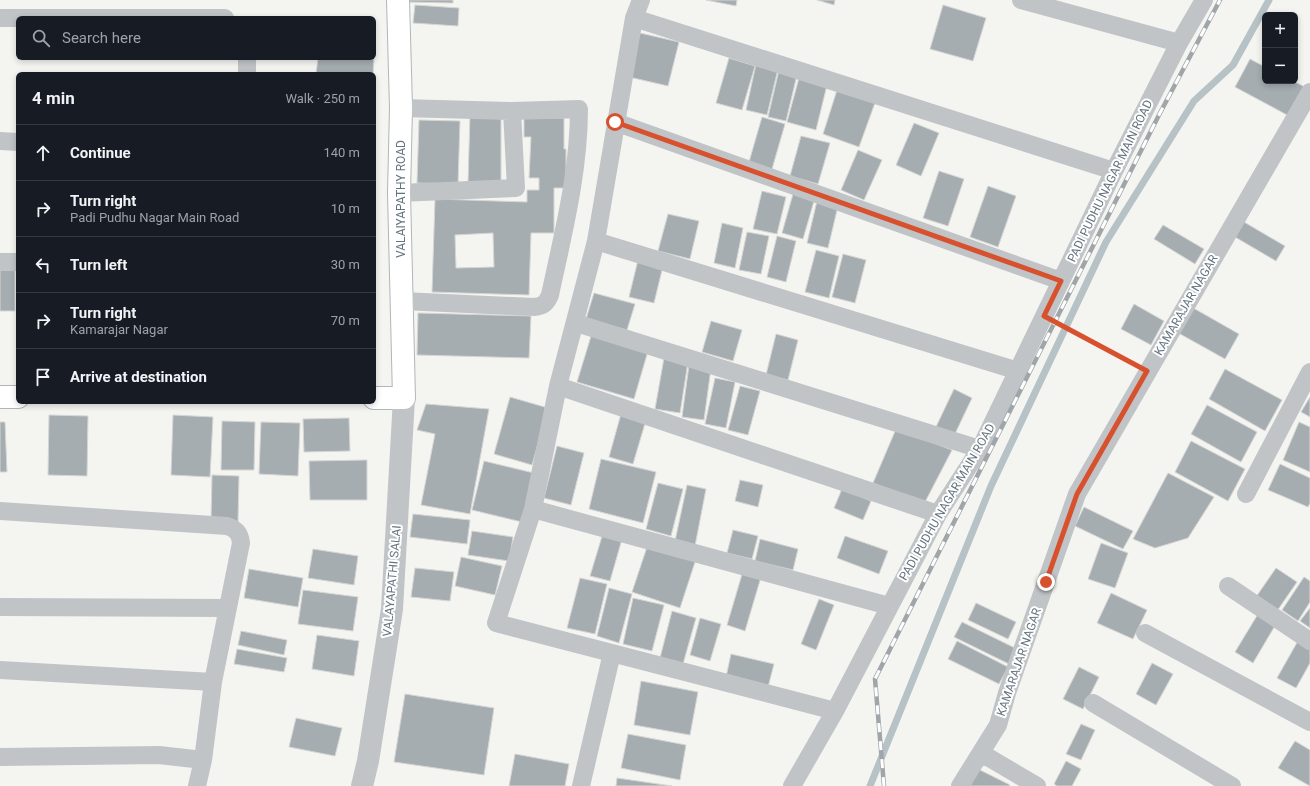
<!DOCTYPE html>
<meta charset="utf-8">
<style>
body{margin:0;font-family:Roboto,sans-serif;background:#242831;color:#f1f3f6}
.controls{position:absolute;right:12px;top:12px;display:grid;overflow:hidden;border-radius:6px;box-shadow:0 2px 6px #0003}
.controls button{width:36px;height:36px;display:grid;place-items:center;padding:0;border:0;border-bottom:1px solid #363941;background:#171b24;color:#f1f3f6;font:20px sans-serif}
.stop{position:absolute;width:12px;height:12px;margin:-9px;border:3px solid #d8512e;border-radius:50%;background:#fff}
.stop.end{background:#d8512e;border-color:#fff;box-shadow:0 1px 4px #0008}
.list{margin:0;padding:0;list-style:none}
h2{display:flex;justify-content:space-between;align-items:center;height:52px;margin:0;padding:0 16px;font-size:17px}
h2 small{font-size:13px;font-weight:400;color:#9ea1a6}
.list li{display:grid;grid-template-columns:26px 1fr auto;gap:12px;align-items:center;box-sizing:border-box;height:56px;padding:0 16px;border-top:1px solid #363941}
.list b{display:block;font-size:15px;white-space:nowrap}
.list p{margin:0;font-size:13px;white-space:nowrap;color:#9ea1a6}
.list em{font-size:13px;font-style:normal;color:#9ea1a6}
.icon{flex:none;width:22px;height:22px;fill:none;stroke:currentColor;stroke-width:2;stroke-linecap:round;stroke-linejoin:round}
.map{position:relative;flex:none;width:1310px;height:786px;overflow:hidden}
.search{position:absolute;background:#171b24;box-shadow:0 2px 6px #0003;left:16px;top:16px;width:360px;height:44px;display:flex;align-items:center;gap:10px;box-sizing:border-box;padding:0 14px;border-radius:6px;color:#9ea1a6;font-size:15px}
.panel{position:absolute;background:#171b24;box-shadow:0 2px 6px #0003;left:16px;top:72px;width:360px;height:332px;border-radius:6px}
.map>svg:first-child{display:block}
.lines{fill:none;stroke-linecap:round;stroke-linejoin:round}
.stream{stroke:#b7c2c6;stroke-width:7}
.building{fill:#a5adb1;stroke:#d6d6d4;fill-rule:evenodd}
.secondary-casing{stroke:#b0b6b9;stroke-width:24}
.path{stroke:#babcbe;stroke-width:2.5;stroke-dasharray:2 2;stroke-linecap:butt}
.minor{stroke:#c0c4c7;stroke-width:18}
.tertiary{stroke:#c0c4c7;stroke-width:22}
.secondary{stroke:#fff;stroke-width:22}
.rail-casing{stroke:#9fa6aa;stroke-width:4.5}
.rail{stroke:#fff;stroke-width:3;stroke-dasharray:9;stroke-linecap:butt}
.route{stroke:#d8512e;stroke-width:5}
.labels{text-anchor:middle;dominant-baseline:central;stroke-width:4;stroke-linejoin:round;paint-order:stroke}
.street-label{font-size:12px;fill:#657580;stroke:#fff}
</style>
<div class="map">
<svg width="1310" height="786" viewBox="0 0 1310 786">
<rect width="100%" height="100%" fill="#f4f4f1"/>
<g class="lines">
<path class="stream" d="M 870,786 L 991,486 L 1106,242 L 1194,101 L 1233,65 L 1269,0"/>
</g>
<path class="building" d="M 408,0 L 453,0 L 453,3 L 408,2 Z
M 706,0 L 737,0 L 736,6 Z
M 817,0 L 835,0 L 834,5 Z
M 415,5 L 459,8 L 458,26 L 413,23 Z
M 943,5 L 986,18 L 973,61 L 930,49 Z
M 640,33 L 679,42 L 668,86 L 629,77 Z
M 318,58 L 374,59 L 373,74 L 316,74 Z
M 729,58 L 755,66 L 742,110 L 716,103 Z
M 1250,59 L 1265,67 L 1265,81 L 1293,81 L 1305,87 L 1289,116 L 1235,87 Z
M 756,64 L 778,69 L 767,115 L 746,110 Z
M 779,70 L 797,75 L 786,121 L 768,117 Z
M 799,78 L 827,85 L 816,130 L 787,122 Z
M 838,87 L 876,100 L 859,147 L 823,134 Z
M 470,115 L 501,116 L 501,184 L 468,183 Z
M 762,117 L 785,124 L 772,169 L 749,162 Z
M 524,118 L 564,118 L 564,149 L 566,149 L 566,188 L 554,188 L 554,233 L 531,233 L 529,295 L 432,292 L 435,199 L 527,202 L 527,190 L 539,190 L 539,178 L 529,178 L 531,137 L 524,137 ZM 493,233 L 494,267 L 456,268 L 455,235 Z
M 419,120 L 460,121 L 458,184 L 417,183 Z
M 914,123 L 939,133 L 921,176 L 896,165 Z
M 801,136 L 830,143 L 818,184 L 790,176 Z
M 858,150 L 882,160 L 864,200 L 841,190 Z
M 939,171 L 964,179 L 948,226 L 923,218 Z
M 988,186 L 1016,196 L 998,247 L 970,237 Z
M 762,191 L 786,197 L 777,234 L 753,229 Z
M 793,194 L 814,201 L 803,239 L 782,233 Z
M 817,201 L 838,206 L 828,248 L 807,243 Z
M 668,214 L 699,221 L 690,259 L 658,251 Z
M 1244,222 L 1285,246 L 1276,261 L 1235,237 Z
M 722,223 L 743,228 L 735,268 L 714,263 Z
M 1163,225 L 1204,249 L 1195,264 L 1154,239 Z
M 747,232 L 769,236 L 761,274 L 739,270 Z
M 777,236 L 796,241 L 786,282 L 767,277 Z
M 816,250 L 839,256 L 829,298 L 805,292 Z
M 843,254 L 866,260 L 855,303 L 832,297 Z
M 638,260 L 663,266 L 654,303 L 629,297 Z
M 0,268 L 15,268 L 15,311 L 0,311 Z
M 594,293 L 635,304 L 627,330 L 586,319 Z
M 1134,304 L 1164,321 L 1151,345 L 1121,329 Z
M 1188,305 L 1239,334 L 1225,359 L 1173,330 Z
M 418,313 L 531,316 L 529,358 L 417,355 Z
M 711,321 L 742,330 L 733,361 L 702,352 Z
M 592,333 L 648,351 L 634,399 L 577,382 Z
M 776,334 L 798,340 L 788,380 L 766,375 Z
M 664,358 L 688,362 L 680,413 L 655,409 Z
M 689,365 L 711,368 L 704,420 L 682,417 Z
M 1225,369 L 1282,400 L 1265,431 L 1209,399 Z
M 715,378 L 735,382 L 726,428 L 705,424 Z
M 740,386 L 760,391 L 748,435 L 728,430 Z
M 954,389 L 972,398 L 953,438 L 935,429 Z
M 510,397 L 548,408 L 532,465 L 494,454 Z
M 1310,397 L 1310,417 L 1301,412 Z
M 426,404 L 489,409 L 470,514 L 421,505 L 435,434 L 417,430 Z
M 1207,405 L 1257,432 L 1241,462 L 1191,434 Z
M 621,414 L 646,420 L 633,464 L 609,457 Z
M 49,415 L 88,416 L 87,476 L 48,475 Z
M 173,415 L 213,417 L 210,477 L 171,475 Z
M 349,418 L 350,451 L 304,452 L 303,419 Z
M 222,421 L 255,422 L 254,470 L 221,470 Z
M 0,422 L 5,422 L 7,472 L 0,472 Z
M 261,422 L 300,423 L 298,476 L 259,474 Z
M 1299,422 L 1310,427 L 1310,472 L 1283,460 Z
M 896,429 L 952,450 L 924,504 L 873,483 Z
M 1191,441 L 1245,469 L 1228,501 L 1175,472 Z
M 557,446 L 584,453 L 571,505 L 544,498 Z
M 601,459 L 656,472 L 643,523 L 589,509 Z
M 367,460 L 367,500 L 310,500 L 309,461 Z
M 484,461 L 538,474 L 526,523 L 472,510 Z
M 1280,464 L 1310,478 L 1310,503 L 1308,507 L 1268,490 Z
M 1168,473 L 1214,497 L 1188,538 L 1155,548 L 1133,539 Z
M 212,475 L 239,476 L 238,522 L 211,521 Z
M 740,480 L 763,485 L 758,507 L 735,501 Z
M 658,483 L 683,489 L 671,536 L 646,529 Z
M 687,485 L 706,489 L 695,546 L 675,541 Z
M 842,489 L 871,501 L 863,520 L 834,508 Z
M 1084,507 L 1133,531 L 1123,549 L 1075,526 Z
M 413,514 L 470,520 L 467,544 L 410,537 Z
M 733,530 L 758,536 L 752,559 L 727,553 Z
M 472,531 L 513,537 L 509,561 L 468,555 Z
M 603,533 L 622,539 L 610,581 L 590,576 Z
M 845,536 L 888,551 L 879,574 L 837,558 Z
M 760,539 L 798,549 L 793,570 L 755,561 Z
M 649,541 L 697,556 L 680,608 L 632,592 Z
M 1101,543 L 1128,553 L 1115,588 L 1088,579 Z
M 313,549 L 358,556 L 354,585 L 308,578 Z
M 461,557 L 502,566 L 495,595 L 455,586 Z
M 415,568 L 454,572 L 450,601 L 411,597 Z
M 1276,568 L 1297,582 L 1277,611 L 1256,597 Z
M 249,569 L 303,578 L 298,607 L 244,598 Z
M 743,571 L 761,577 L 745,631 L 727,625 Z
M 1304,577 L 1310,581 L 1310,602 L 1298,621 L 1282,610 Z
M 580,578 L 607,584 L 595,634 L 567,628 Z
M 609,588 L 632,594 L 619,643 L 597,636 Z
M 303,590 L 358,597 L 353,631 L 298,624 Z
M 1111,593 L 1147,610 L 1133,639 L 1097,623 Z
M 633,598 L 664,605 L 652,651 L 623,644 Z
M 819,599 L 834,605 L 816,650 L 801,644 Z
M 976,603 L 1016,622 L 1008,639 L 968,620 Z
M 1310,608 L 1310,628 L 1300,621 Z
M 672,611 L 696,618 L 683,664 L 660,658 Z
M 1258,614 L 1276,624 L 1253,663 L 1235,652 Z
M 700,618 L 721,624 L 710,661 L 690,655 Z
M 962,622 L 1017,649 L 1009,664 L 954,637 Z
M 241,631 L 287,640 L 284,655 L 238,645 Z
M 317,635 L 359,641 L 354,676 L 312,669 Z
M 1299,639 L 1310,645 L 1310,663 L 1296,688 L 1277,678 Z
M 957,641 L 1008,667 L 999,684 L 948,659 Z
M 237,649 L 287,658 L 284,672 L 234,664 Z
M 731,654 L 774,664 L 768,687 L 726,677 Z
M 1152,663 L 1173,674 L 1156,705 L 1136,694 Z
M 1079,667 L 1099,677 L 1083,709 L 1063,699 Z
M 641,681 L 698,692 L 690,735 L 634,725 Z
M 405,694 L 494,708 L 484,775 L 394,762 Z
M 296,718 L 342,728 L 335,756 L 289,747 Z
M 1081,724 L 1095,730 L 1081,760 L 1066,754 Z
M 628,734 L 686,745 L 680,780 L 621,768 Z
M 1295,741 L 1310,750 L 1310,786 L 1278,768 Z
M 515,754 L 569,764 L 565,786 L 509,786 Z
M 1066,761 L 1081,769 L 1072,786 L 1057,786 L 1054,784 Z
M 978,769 L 1010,785 L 1009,786 L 970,786 Z
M 617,778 L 672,786 L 616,786 Z"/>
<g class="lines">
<defs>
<path id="secondary" d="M 0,397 L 18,397
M 374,398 L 404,398 L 399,193 L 401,108 L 398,0"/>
</defs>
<use href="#secondary" class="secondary-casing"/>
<path class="path" d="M 1062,326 L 1130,362"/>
<path class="minor" d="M 641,0 L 634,18 L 596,241 L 558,386 L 533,509 L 496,623 L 835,711
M 1021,0 L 1179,43
M 0,18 L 225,18
M 634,18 L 1114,171
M 247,74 L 247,58
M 401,108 L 512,111 L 579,109 C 579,172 563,234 550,295 C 546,304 543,306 534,307 L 402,301
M 615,122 L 1061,281
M 0,141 L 18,142
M 399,193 L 516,188 L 512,111
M 596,241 L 1018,371
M 0,262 L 18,262
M 576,323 L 980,449
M 558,386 L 938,514
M 1246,494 L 1310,372
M 533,509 L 889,606
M 0,511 L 227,526 C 236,529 240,533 241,543 L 213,682 L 203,760 L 197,786
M 1228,586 L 1310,641
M 0,607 L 228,608
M 1145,633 L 1310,722
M 0,670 L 213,682
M 1093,703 L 1232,786
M 981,753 L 1037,786
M 0,757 L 159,755 L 203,760
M 581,786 L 612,653
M 792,786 L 835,711 L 938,514 L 980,449 L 1114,171 L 1179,43 L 1204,0
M 960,786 L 998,725 L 1007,693 L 1077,494 L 1310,92"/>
<path class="tertiary" d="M 362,786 L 368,761 L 392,609 L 404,398"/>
<use href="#secondary" class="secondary"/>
<defs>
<path id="rail" d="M 884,786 L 875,679 L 1160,113 L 1220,0"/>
</defs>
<use href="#rail" class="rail-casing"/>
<use href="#rail" class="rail"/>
</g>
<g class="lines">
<path class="route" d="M 615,122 L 1061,281 L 1044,316 L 1147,371 L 1077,494 L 1046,582"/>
</g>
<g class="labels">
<g class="street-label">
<text transform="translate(1110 181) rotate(-64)">PADI PUDHU NAGAR MAIN ROAD</text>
<text transform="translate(401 199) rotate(-90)">VALAIYAPATHY ROAD</text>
<text transform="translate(1186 305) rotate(-60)">KAMARAJAR NAGAR</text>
<text transform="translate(947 502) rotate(-60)">PADI PUDHU NAGAR MAIN ROAD</text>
<text transform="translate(392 581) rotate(-85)">VALAYAPATHI SALAI</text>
<text transform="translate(1019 662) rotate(-71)">KAMARAJAR NAGAR</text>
</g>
</g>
</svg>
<div class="controls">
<button>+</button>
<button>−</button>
</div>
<div class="stop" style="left:615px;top:122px"></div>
<div class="stop end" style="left:1046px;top:582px"></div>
<div class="search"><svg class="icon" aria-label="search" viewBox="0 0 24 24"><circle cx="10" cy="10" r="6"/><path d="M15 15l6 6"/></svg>Search here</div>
<section class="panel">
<h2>4 min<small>Walk · 250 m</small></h2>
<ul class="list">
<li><svg class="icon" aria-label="ahead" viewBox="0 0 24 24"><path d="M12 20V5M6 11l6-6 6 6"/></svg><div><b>Continue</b></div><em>140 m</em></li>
<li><svg class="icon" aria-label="right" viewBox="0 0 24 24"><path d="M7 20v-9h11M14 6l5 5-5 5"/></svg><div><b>Turn right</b><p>Padi Pudhu Nagar Main Road</p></div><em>10 m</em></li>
<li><svg class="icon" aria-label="left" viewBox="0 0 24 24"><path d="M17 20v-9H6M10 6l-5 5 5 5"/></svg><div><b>Turn left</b></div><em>30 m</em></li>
<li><svg class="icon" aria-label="right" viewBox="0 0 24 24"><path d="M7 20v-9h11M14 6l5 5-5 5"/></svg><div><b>Turn right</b><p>Kamarajar Nagar</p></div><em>70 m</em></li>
<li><svg class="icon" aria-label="arrive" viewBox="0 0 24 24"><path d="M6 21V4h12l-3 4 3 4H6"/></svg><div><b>Arrive at destination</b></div></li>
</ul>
</section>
</div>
